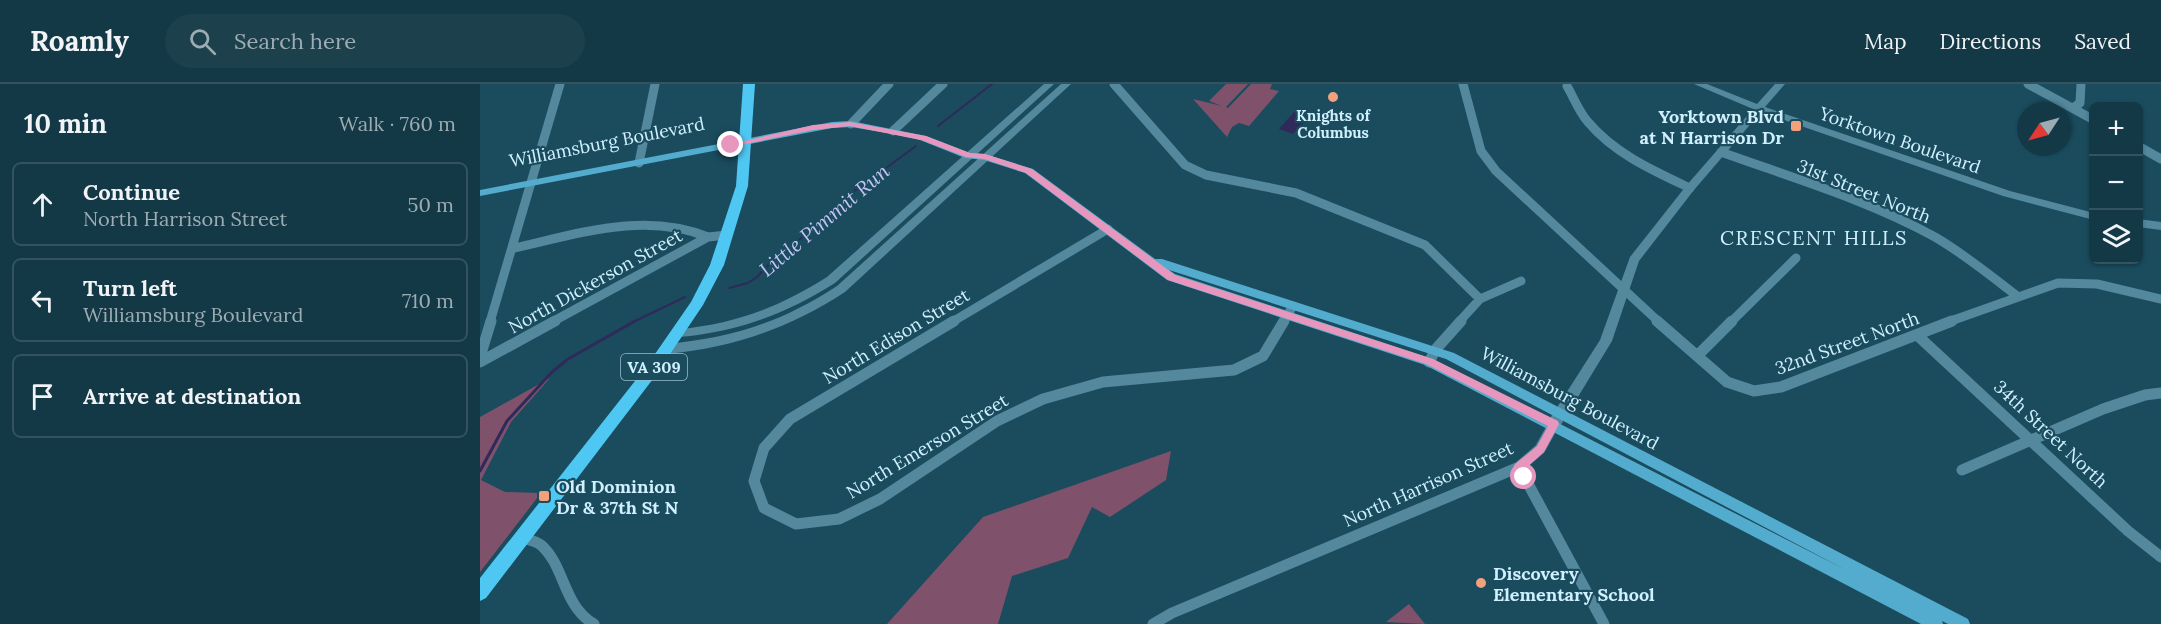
<!DOCTYPE html>
<meta charset="utf-8">
<style>
body{margin:0;font-family:Lora,serif;background:#1d404d;color:#f1f3f6}
.controls{position:absolute;right:18px;top:18px;display:grid;overflow:hidden;border-radius:9px;box-shadow:0 2px 4px #0004}
.controls button{width:54px;height:54px;display:grid;place-items:center;padding:0;border:0;border-bottom:2px solid #33535f;background:#143946;color:#f1f3f6;font:30px sans-serif}
.compass{position:absolute;left:1537px;top:18px;width:54px;height:54px;border-radius:50%;background:#143946;box-shadow:0 2px 4px #0004;rotate:234deg}
.stop{position:absolute;width:18px;height:18px;margin:-14px;border:4px solid #e797bd;border-radius:50%;background:#fff}
.stop.end{background:#e797bd;border-color:#fff;box-shadow:0 2px 6px #0008}
.list{margin:0;padding:0;list-style:none}
h2{display:flex;justify-content:space-between;align-items:center;height:78px;margin:0;padding:0 24px;font-size:26px}
h2 small{font-size:20px;font-weight:400;color:#9dacb3}
.list li{display:grid;grid-template-columns:39px 1fr auto;gap:18px;align-items:center;box-sizing:border-box;height:84px;margin:0 12px 12px;padding:0 12px;border:2px solid #33535f;border-radius:9px}
.list b{display:block;font-size:22px;white-space:nowrap}
.list p{margin:0;font-size:20px;white-space:nowrap;color:#9dacb3}
.list em{font-size:20px;font-style:normal;color:#9dacb3}
.icon{flex:none;width:33px;height:33px;fill:none;stroke:currentColor;stroke-width:2;stroke-linecap:round;stroke-linejoin:round}
.map{position:relative;flex:none;width:1681px;height:540px;overflow:hidden}
header{display:flex;align-items:center;gap:36px;box-sizing:border-box;height:84px;padding:0 30px;background:#143946;border-bottom:2px solid #33535f}
header strong{font-size:28px}
nav{display:flex;gap:33px;margin-inline-start:auto;font-size:21px}
.search{width:420px;height:54px;background:#1d404d;display:flex;align-items:center;gap:15px;box-sizing:border-box;padding:0 21px;border-radius:33px;color:#9dacb3;font-size:22px}
main{display:flex}
aside{flex:1;background:#143946}
.map>svg:first-child{display:block}
.green{fill:#7f516b}
.water{fill:#2f2a5a}
.lines{fill:none;stroke-linecap:round;stroke-linejoin:round}
.stream-far1{stroke:#2f2a5a;stroke-width:2}
.stream{stroke:#2f2a5a;stroke-width:3}
.minor-far1{stroke:#53889d;stroke-width:9}
.minor{stroke:#53889d;stroke-width:11}
.tertiary{fill:#53889d;fill-rule:evenodd}
.secondary{fill:#53accd;fill-rule:evenodd}
.primary{fill:#4fc7f3;fill-rule:evenodd}
.route{fill:#e797bd}
.poi-dot{fill:#f1a17c;stroke:#1a4c5e;stroke-width:2}
.labels{text-anchor:middle;dominant-baseline:central;stroke-width:4.5;stroke-linejoin:round;paint-order:stroke}
.far-poi-label{font-size:15px;font-weight:bold;fill:#d0f0fe;stroke:#1a4c5e}
.shield{fill:#1a4c5e;stroke:#99bfce;stroke-width:1.5}
.shield-label{font-size:16px;font-weight:bold;fill:#d0f0fe}
.poi-label{font-size:18px;font-weight:bold;fill:#d0f0fe;stroke:#1a4c5e;text-anchor:start}
.street-label{font-size:18px;fill:#d0f0fe;stroke:#1a4c5e}
.water-label{font-size:20px;font-style:italic;fill:#c5c4f6;stroke:#1a4c5e}
.neighbourhood-label{font-size:20px;letter-spacing:1.5px;fill:#d0f0fe;stroke:#1a4c5e}
</style>
<header>
<strong>Roamly</strong>
<div class="search"><svg class="icon" aria-label="search" viewBox="0 0 24 24"><circle cx="10" cy="10" r="6"/><path d="M15 15l6 6"/></svg>Search here</div>
<nav><a>Map</a><a>Directions</a><a>Saved</a></nav>
</header>
<main>
<aside>
<h2>10 min<small>Walk · 760 m</small></h2>
<ul class="list">
<li><svg class="icon" aria-label="ahead" viewBox="0 0 24 24"><path d="M12 20V5M6 11l6-6 6 6"/></svg><div><b>Continue</b><p>North Harrison Street</p></div><em>50 m</em></li>
<li><svg class="icon" aria-label="left" viewBox="0 0 24 24"><path d="M17 20v-9H6M10 6l-5 5 5 5"/></svg><div><b>Turn left</b><p>Williamsburg Boulevard</p></div><em>710 m</em></li>
<li><svg class="icon" aria-label="arrive" viewBox="0 0 24 24"><path d="M6 21V4h12l-3 4 3 4H6"/></svg><div><b>Arrive at destination</b></div></li>
</ul>
</aside>
<div class="map">
<svg width="1681" height="540" viewBox="0 0 1681 540">
<rect width="100%" height="100%" fill="#1a4c5e"/>
<path class="green" d="M 746,0 L 768,0 L 746,23 L 748,24 L 771,0 L 792,0 L 790,5 L 799,7 L 769,42 L 759,39 L 752,43 L 747,53 L 713,15 L 742,22 L 729,17 Z
M 70,294 L 31,338 L 1,396 L 25,408 L 61,409 L 0,488 L 0,333 Z
M 691,367 L 686,396 L 630,433 L 612,423 L 588,474 L 532,492 L 518,540 L 407,540 L 503,433 Z
M 929,520 L 945,540 L 906,538 Z"/>
<path class="water" d="M 814,28 L 829,33 L 813,50 L 799,45 Z"/>
<g class="lines">
<path class="stream-far1" d="M 458,42 L 512,0
M 249,204 L 268,199 L 277,193 L 293,176 L 338,141 L 369,111 L 436,62
M 153,238 L 205,213"/>
<path class="stream" d="M 0,387 L 27,337 L 72,288 L 88,275 L 155,237"/>
<path class="minor-far1" d="M 634,0 L 705,81 L 726,91 L 816,109 L 945,161 L 1000,215
M 983,0 L 1001,67 L 1016,87 L 1179,238
M 1548,0 L 1614,36
M 1087,2 C 1094,14 1099,28 1108,38 C 1135,70 1174,87 1210,104
M 1593,24 L 1600,19 L 1601,0
M 371,40 L 409,0
M 413,47 L 463,0
M 1658,62 L 1681,75
M 1241,68 C 1313,94 1388,116 1455,153 C 1484,170 1510,191 1537,212
M 159,79 L 175,0
M 34,164 C 98,150 164,127 228,153
M 10,238 L 80,0
M 72,238 L 228,153 L 247,151
M 472,238 L 628,145
M 803,238 L 813,222
M 979,238 L 1000,215 L 1041,197
M 1251,238 L 1316,174
M 1468,238 L 1578,199 L 1617,200 L 1681,215"/>
<path class="minor" d="M 474,237 L 310,335 L 284,364 L 274,397 L 284,424 L 316,440 L 359,435 L 400,415 L 517,337 L 563,315 L 623,298 L 754,286 L 783,272 L 804,237
M 1177,237 L 1247,298 L 1274,307 L 1301,303 L 1472,237
M 1437,251 L 1648,447 L 1681,473
M 1217,272 L 1252,237
M 0,273 L 11,237
M 0,278 L 75,237
M 949,278 L 956,265 L 981,237
M 1039,383 L 1124,540
M 1482,386 L 1623,325 L 1665,311 L 1681,309
M 43,454 C 49,456 56,457 61,461 C 85,482 83,522 114,540
M 673,540 L 692,529 L 1039,383 L 1060,365 L 1074,340"/>
<path class="tertiary" d="M 564,0 L 574,0 L 355,199 C 306,230 257,248 199,253 L 195,252 L 193,249 L 195,246 L 199,245 C 254,240 300,223 347,193 Z
M 581,0 L 591,0 L 365,208 C 310,244 253,264 187,270 L 183,268 L 181,265 L 183,262 L 187,260 C 252,254 302,238 357,202 Z
M 1214,0 L 1227,0 L 1277,20 L 1295,0 L 1305,0 L 1285,23 L 1530,107 L 1614,129 L 1614,136 L 1523,112 L 1281,28 L 1214,106 L 1159,177 L 1132,257 L 1079,344 L 1074,345 L 1069,344 L 1068,340 L 1069,336 L 1120,256 L 1150,173 L 1206,102 L 1273,25 Z
M 1658,135 L 1681,138 L 1681,146 L 1658,143 Z"/>
<path class="secondary" d="M 371,37 L 446,52 L 490,69 L 505,70 L 553,85 L 675,175 L 682,175 L 974,269 L 1488,535 L 1490,540 L 1468,540 L 1462,537 L 1463,540 L 1441,540 L 945,281 L 687,196 L 545,89 L 504,76 L 485,74 L 440,56 L 413,50 L 371,43 L 352,44 L 0,112 L 0,106 L 352,38 ZM 689,186 L 966,275 L 1366,486 L 953,275 L 695,190 Z"/>
<path class="primary" d="M 263,0 L 275,0 L 268,102 L 244,181 L 223,221 L 176,291 L 6,514 L 0,517 L 0,494 L 166,283 L 211,218 L 230,181 L 256,102 Z"/>
</g>
<path class="route" d="M 370,38 L 446,52 L 490,69 L 505,70 L 552,85 L 695,191 L 953,275 L 1078,337 L 1079,340 L 1064,368 L 1045,385 L 1049,393 L 1048,396 L 1040,396 L 1033,384 L 1035,380 L 1057,362 L 1068,342 L 946,280 L 688,196 L 546,89 L 504,75 L 486,73 L 441,56 L 370,42 L 333,46 L 251,63 L 247,61 L 333,41 Z"/>
<g class="poi-dot">
<circle cx="853" cy="13" r="6"/>
<rect x="1310" y="36" width="12" height="12" rx="3"/>
<rect x="58" y="406" width="12" height="12" rx="3"/>
<circle cx="1001" cy="499" r="6"/>
</g>
<g class="labels">
<g class="far-poi-label">
<text x="853" y="31">Knights of<tspan x="853" dy="17">Columbus</tspan></text>
</g>
<rect class="shield" x="141" y="270" width="66" height="26" rx="4.5"/>
<g class="shield-label">
<text x="174" y="283">VA 309</text>
</g>
<g class="poi-label">
<text x="1304" y="32" text-anchor="end">Yorktown Blvd<tspan x="1304" dy="21">at N Harrison Dr</tspan></text>
<text x="76" y="402">Old Dominion<tspan x="76" dy="21">Dr &amp; 37th St N</tspan></text>
<text x="1013" y="489">Discovery<tspan x="1013" dy="21">Elementary School</tspan></text>
</g>
<g class="street-label">
<text transform="translate(1420 56) rotate(19)">Yorktown Boulevard</text>
<text transform="translate(127 58) rotate(-11)">Williamsburg Boulevard</text>
<text transform="translate(1384 107) rotate(22)">31st Street North</text>
<text transform="translate(115 197) rotate(-29)">North Dickerson Street</text>
<text transform="translate(416 252) rotate(-31)">North Edison Street</text>
<text transform="translate(1367 259) rotate(-20)">32nd Street North</text>
<text transform="translate(1090 314) rotate(28)">Williamsburg Boulevard</text>
<text transform="translate(1571 350) rotate(43)">34th Street North</text>
<text transform="translate(447 362) rotate(-31)">North Emerson Street</text>
<text transform="translate(948 400) rotate(-24)">North Harrison Street</text>
</g>
<g class="water-label">
<text transform="translate(344 136) rotate(-40)">Little Pimmit Run</text>
</g>
<g class="neighbourhood-label">
<text x="1334" y="153">CRESCENT HILLS</text>
</g>
</g>
</svg>
<div class="controls">
<button>+</button>
<button>−</button>
<button><svg class="icon" aria-label="layers" viewBox="0 0 24 24"><path d="M12 4l9 5-9 5-9-5zM3 14l9 5 9-5"/></svg></button>
</div>
<svg class="compass" viewBox="-18 -18 36 36"><path d="M0-13l5 13h-10z" fill="#e53935"/><path d="M0 13l5-13h-10z" fill="#9dacb3"/></svg>
<div class="stop" style="left:1044px;top:393px"></div>
<div class="stop end" style="left:251px;top:61px"></div>
</div>
</main>
